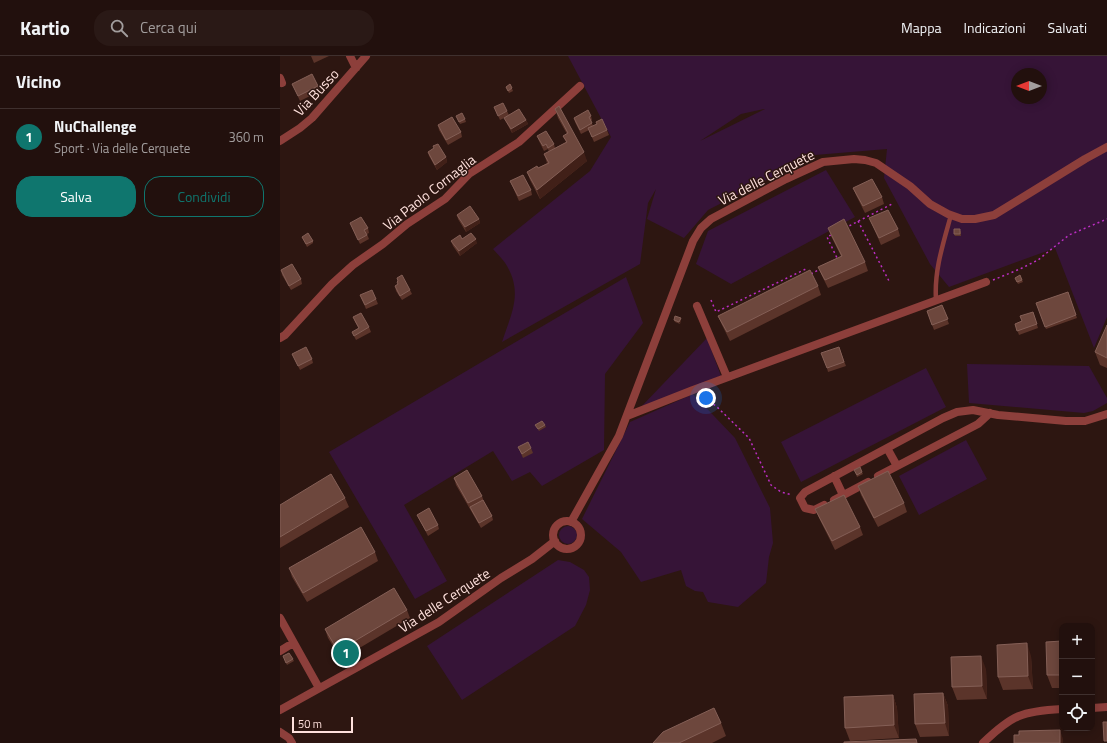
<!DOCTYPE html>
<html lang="it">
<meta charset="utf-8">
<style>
body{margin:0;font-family:"Titillium Web",sans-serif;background:#2a1916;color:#f1f3f6}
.controls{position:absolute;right:12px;bottom:12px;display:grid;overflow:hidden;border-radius:8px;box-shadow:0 2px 10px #0003}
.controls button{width:36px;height:36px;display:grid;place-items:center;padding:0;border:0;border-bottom:1px solid #3f302e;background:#22100d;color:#f1f3f6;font:20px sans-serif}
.compass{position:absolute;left:731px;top:12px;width:36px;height:36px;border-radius:50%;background:#22100d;box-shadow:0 2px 10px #0003;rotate:270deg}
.scale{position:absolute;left:12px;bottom:10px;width:61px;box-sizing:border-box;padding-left:4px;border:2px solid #ffe1dd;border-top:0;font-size:11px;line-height:14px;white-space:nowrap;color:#ffe1dd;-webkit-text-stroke:3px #2d1611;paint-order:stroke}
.you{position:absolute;left:426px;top:342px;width:14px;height:14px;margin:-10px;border:3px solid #fff;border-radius:50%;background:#1a73e8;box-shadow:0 0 0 6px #1a73e833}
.badge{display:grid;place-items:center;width:26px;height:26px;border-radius:50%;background:#0f766e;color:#fff;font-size:13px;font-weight:700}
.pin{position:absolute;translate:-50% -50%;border:2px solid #fff;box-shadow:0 1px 4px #0006}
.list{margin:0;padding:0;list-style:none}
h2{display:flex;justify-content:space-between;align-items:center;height:52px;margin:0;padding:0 16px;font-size:17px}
h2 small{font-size:13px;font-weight:400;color:#a29d9d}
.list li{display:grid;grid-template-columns:26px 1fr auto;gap:12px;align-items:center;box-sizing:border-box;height:56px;padding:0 16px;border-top:1px solid #3f302e}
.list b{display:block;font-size:15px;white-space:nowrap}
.list p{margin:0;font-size:13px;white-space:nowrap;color:#a29d9d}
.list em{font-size:13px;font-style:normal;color:#a29d9d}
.actions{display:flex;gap:8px;padding:12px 16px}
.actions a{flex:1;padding:9px 0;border:1px solid #0f766e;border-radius:16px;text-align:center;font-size:14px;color:#0f766e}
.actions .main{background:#0f766e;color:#fff}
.icon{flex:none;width:22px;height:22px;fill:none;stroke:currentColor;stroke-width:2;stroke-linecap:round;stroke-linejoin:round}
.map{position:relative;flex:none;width:827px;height:687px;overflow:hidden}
header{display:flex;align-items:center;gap:24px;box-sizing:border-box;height:56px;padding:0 20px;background:#22100d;border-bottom:1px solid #3f302e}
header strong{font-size:19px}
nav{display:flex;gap:22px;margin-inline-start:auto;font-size:14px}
.search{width:280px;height:36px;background:#2a1916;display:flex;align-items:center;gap:10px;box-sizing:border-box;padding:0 14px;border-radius:16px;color:#a29d9d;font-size:15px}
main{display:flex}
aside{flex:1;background:#22100d}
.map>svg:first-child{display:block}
.green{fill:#361437;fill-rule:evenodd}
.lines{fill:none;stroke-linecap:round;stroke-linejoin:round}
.path{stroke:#bb2ec2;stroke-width:1.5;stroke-dasharray:2 3;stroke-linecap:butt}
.service{stroke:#8d3f3b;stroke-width:4.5}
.minor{stroke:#8d3f3b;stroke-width:8}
.wall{fill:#5b342a}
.shaded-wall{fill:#412018}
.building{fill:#6d473d;stroke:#845f56}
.labels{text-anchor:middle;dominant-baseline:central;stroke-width:3;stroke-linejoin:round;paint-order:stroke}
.street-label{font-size:14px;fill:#ffe1dd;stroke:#2d1611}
</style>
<header>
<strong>Kartio</strong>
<div class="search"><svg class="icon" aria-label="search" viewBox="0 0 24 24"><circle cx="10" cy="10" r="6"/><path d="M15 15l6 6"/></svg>Cerca qui</div>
<nav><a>Mappa</a><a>Indicazioni</a><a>Salvati</a></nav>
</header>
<main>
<aside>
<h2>Vicino<small></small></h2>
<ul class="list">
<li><span class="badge">1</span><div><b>NuChallenge</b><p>Sport · Via delle Cerquete</p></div><em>360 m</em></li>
</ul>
<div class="actions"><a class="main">Salva</a><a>Condividi</a></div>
</aside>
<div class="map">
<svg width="827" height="687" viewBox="0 0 827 687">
<rect width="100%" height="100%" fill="#2d1611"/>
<path class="green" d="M 288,0 L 827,0 L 827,261 L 814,292 L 775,192 L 669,231 L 650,208 L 604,122 L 607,93 L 535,99 L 428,154 L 404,182 L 367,163 L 376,133 L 368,147 L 360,208 L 222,286 C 231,258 243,238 227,210 C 224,204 218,199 213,193 L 310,115 L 331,81 ZM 737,18 L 761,18 L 761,42 L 737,42 ZM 484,53 L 485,53 L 420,85 L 461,58 Z
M 546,114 L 575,161 L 451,228 L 416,208 L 428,175 Z
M 346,221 L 363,267 L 325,318 L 324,394 L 262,430 L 250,416 L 232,425 L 213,395 L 124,449 L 167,525 L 135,543 L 49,396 Z
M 427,282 L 441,320 L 361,351 Z
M 687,308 L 809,310 L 827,342 L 827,347 L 813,355 L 804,357 L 689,347 Z
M 646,312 L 666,351 L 521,426 L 501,386 Z
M 413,338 L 455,382 L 490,452 L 493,487 L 489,501 L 486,527 L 458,551 L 428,546 L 423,536 L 415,535 L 406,530 L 401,514 L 361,526 L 341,496 L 302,463 L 350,366 Z
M 686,384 L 707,423 L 639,459 L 619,420 Z
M279 479a9 9 0 1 1 18 0a9 9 0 1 1-18 0Z
M 278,504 L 290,506 L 304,514 L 309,521 L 310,534 L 306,549 L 295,570 L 182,644 L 147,590 Z"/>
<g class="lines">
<path class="path" d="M 578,165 L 609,225
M 565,172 L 614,147
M 551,179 L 547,181 L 558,204
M 531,218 L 540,213
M 713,224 L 740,213 L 758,204 L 789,179 L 827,163
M 431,244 L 436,256 L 528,212
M 421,340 L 436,350 L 469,382 L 491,429 L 501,436 L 512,439"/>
<path class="service" d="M 656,244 C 654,215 663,188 671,159"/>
<path class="minor" d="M 70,0 L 76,12
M 0,22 L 2,27
M 0,85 L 20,72 L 32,62 L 86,0
M 417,250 L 447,321
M 0,282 L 5,279 L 52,228 L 73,209 L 103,188 L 127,168 L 165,143 L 189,118 L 239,86 L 300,30
M 347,360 L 413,334 L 706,226
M 607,392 L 617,410
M 554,420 L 563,439
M 598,420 L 698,368 L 710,357
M 554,444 L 588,426
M 544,449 L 534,454 L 525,452 L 520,442 L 525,436 L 663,362 L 677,356 L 693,354 L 718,359 L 786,365 L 805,365 L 827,358
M273 479a14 14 0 1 1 28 0a14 14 0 1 1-28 0Z
M 291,466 L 339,380 L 413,185 L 421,172 L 431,163 L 506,123 L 543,106 L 574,103 L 585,104 L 596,107 L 630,130 L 650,148 L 668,158 L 682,163 L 695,163 L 714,159 L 805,103 L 827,91
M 0,562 L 39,632
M 0,595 L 13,587
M 812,652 L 827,651
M 0,654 L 159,566 L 221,522 L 252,503 L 275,485
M 0,676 L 9,682 L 12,687
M 703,687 C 732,659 742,655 782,653"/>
</g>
<path class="wall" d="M 31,0 L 49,0 L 34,7 Z
M 12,28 L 38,30 L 40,35 L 20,45 Z
M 230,28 L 233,35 L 229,37 L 226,31 Z
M 214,51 L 227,55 L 229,59 L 246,64 L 248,68 L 232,77 L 226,66 L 224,62 L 220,64 Z
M 275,53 L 307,105 L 260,143 L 250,124 L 247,116 L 258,112 L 267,107 L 264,98 L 269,96 L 268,93 L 264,95 L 259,85 L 257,80 L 274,88 L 275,92 L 286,86 L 283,80 L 287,78 L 278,62 Z
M 311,60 L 312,64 L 311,65 L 313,70 L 327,74 L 329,79 L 314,86 L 309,74 L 301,78 L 295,66 L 294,62 Z
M 177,62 L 185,63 L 186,66 L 180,68 Z
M 158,69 L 181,76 L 182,81 L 168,89 L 159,74 Z
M 148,96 L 166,101 L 167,106 L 157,114 L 149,100 Z
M 230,125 L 251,134 L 252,139 L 239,145 Z
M 573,132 L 602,141 L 604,148 L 585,157 L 576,139 Z
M 177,159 L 199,163 L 200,167 L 186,176 L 178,163 Z
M 589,162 L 618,173 L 620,180 L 601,189 L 592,168 Z
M 70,167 L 88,172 L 89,177 L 87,178 L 89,183 L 80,188 Z
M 548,172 L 585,206 L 588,215 L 548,232 L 542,220 L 538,211 L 561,200 L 551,180 Z
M 681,175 L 681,180 L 675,180 L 674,178 Z
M 22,181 L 33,185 L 33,187 L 27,191 Z
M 182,183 L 197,187 L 180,200 L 173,190 L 171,185 Z
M 1,214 L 21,223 L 22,228 L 11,234 L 2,219 Z
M 740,219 L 743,226 L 738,228 L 735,222 Z
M 117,222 L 130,234 L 132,238 L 122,244 L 116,235 L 115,230 L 118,229 L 117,226 L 118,225 Z
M 538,230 L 541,239 L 450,285 L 442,269 L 438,260 Z
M 788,236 L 797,262 L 766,273 L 756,247 Z
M 80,239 L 96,243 L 98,248 L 86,253 Z
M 662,249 L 669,268 L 654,274 L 647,255 Z
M 753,256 L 758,272 L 739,279 L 735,268 L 742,265 Z
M 73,261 L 89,271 L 91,276 L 76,284 L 72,276 L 79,273 L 75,266 Z
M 401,262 L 401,264 L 400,268 L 395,266 L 394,264 Z
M 827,269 L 827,312 L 820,309 L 815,296 Z
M 559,291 L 566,310 L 548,316 L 547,312 Z
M 12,298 L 32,303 L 33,307 L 20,314 Z
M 255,369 L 265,369 L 266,371 L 259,375 Z
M 238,391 L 251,392 L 253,397 L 243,402 Z
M 575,416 L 582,416 L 583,418 L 577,421 Z
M 174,422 L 202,440 L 204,446 L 212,460 L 213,464 L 201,472 L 176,429 Z
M 578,430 L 624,447 L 627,456 L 598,471 L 581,439 Z
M 65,442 L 69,451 L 0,492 L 0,449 Z
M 535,453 L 580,471 L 583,479 L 555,494 L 539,462 Z
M 137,459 L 158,469 L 159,473 L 148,480 L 139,463 Z
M 95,496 L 98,505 L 27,546 L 12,521 L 9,512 Z
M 127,554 L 130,562 L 61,603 L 48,582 L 45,573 Z
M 782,585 L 782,632 L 772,632 L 767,619 Z
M 3,600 L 13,603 L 14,605 L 7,609 Z
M 751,600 L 753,633 L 723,634 L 718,621 Z
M 706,613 L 707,643 L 677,644 L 672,631 Z
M 663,637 L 668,650 L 669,680 L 640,681 L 635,668 Z
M 613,639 L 617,652 L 619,682 L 570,685 L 565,672 Z
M 441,667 L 446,680 L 432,687 L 373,687 Z"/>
<path class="shaded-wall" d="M 246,64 L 248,68 L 232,77 L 231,73 Z
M 304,96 L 307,105 L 260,143 L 257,134 Z
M 166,101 L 167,106 L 157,114 L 155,109 Z
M 199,163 L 200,167 L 186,176 L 185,171 Z
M 196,183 L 197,187 L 180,200 L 179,195 Z
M 401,262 L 401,264 L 400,268 L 399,266 Z
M 747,587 L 751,600 L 753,633 L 748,620 Z
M 701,600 L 706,613 L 707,643 L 702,630 Z
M 663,637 L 668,650 L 669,680 L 665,667 Z
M 613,639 L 617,652 L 619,682 L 614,669 Z
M 780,674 L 783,683 L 783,687 L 780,687 Z"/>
<path class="building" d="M 32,18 L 38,30 L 18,40 L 12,28 Z
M 230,28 L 232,32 L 228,35 L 226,31 Z
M 223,47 L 227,55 L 218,60 L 214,51 Z
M 279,50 L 304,96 L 257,134 L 247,116 L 257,110 L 258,112 L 269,107 L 264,98 L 287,86 L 283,80 L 288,77 L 275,53 Z
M 239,53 L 246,64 L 231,73 L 224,62 Z
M 308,54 L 311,60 L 309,61 L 312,67 L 300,74 L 294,62 Z
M 182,57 L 185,63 L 179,66 L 176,60 Z
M 172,61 L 181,76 L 166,84 L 158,69 Z
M 322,63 L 327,74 L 312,81 L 308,72 L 317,68 L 316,66 Z
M 266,75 L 274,88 L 268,92 L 266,88 L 263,90 L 257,80 Z
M 158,88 L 166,101 L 155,109 L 148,96 L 154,92 L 153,90 Z
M 243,119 L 251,134 L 238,140 L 230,125 Z
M 592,123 L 602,141 L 583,150 L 573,132 Z
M 190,150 L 199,163 L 185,171 L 177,159 Z
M 608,154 L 618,173 L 599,182 L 589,162 Z
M 81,161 L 88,172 L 84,174 L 87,179 L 78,184 L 70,167 Z
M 564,163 L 585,206 L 545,224 L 538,211 L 562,200 L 548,172 Z
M 674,173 L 680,173 L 680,178 L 674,178 Z
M 28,177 L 33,185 L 26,188 L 22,181 Z
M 191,177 L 196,183 L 179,195 L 171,185 L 180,179 L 182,183 Z
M 12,208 L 21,223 L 9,230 L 1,214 Z
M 530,214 L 538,230 L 447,276 L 438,260 Z
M 122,219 L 130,234 L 120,240 L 115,230 L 118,228 L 117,226 L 118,225 L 117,222 Z
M 740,219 L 742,224 L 737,226 L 735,222 Z
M 92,234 L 96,243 L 85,249 L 80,239 Z
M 788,236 L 796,259 L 765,271 L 756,247 Z
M 662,249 L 668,263 L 652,269 L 647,255 Z
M 753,256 L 757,268 L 737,275 L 735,268 L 742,265 L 740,260 Z
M 81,257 L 89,271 L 74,280 L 72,276 L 79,272 L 73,261 Z
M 395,260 L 401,262 L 399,266 L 394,264 Z
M 827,269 L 827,302 L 815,296 Z
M 26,291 L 32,303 L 18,310 L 12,298 Z
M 559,291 L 564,306 L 547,312 L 541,297 Z
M 262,365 L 265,369 L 258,373 L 255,369 Z
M 248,386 L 251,392 L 242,398 L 238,391 Z
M 580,411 L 582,416 L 577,419 L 574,414 Z
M 187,414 L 202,440 L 188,447 L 174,422 Z
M 608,415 L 624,447 L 594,462 L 578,430 Z
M 51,418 L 65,442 L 0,481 L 0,449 Z
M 564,439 L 580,471 L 552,485 L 535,453 Z
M 203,444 L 212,460 L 199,467 L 190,451 Z
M 149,452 L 158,469 L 146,475 L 137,459 Z
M 81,471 L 95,496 L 23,537 L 9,512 Z
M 114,532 L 127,554 L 58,595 L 45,573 Z
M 782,585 L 782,619 L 767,619 L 766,586 Z
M 747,587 L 748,620 L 718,621 L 717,589 Z
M 9,597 L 13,603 L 6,607 L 3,600 Z
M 701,600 L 702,630 L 672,631 L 671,601 Z
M 663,637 L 665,667 L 635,668 L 634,638 Z
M 613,639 L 614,669 L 565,672 L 564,641 Z
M 434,652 L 441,667 L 399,687 L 373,687 L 383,676 Z
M 823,666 L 827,666 L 827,685 L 824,685 Z
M 780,674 L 780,687 L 734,687 L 734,679 L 739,679 L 739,675 Z
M 636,683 L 637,687 L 564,687 L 564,686 Z"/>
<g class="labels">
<g class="street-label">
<text transform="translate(36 36) rotate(-47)">Via Busso</text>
<text transform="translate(486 121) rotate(-27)">Via delle Cerquete</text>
<text transform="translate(149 136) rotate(-38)">Via Paolo Cornaglia</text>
<text transform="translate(164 544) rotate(-33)">Via delle Cerquete</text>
</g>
</g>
</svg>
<div class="controls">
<button>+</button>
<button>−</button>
<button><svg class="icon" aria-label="locate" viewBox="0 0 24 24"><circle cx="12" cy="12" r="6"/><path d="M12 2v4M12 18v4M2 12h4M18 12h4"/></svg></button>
</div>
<svg class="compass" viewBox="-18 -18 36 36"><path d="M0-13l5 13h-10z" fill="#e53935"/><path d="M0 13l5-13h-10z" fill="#a29d9d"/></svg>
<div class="scale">50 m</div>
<div class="you"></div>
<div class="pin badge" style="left:66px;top:597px">1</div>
</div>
</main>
